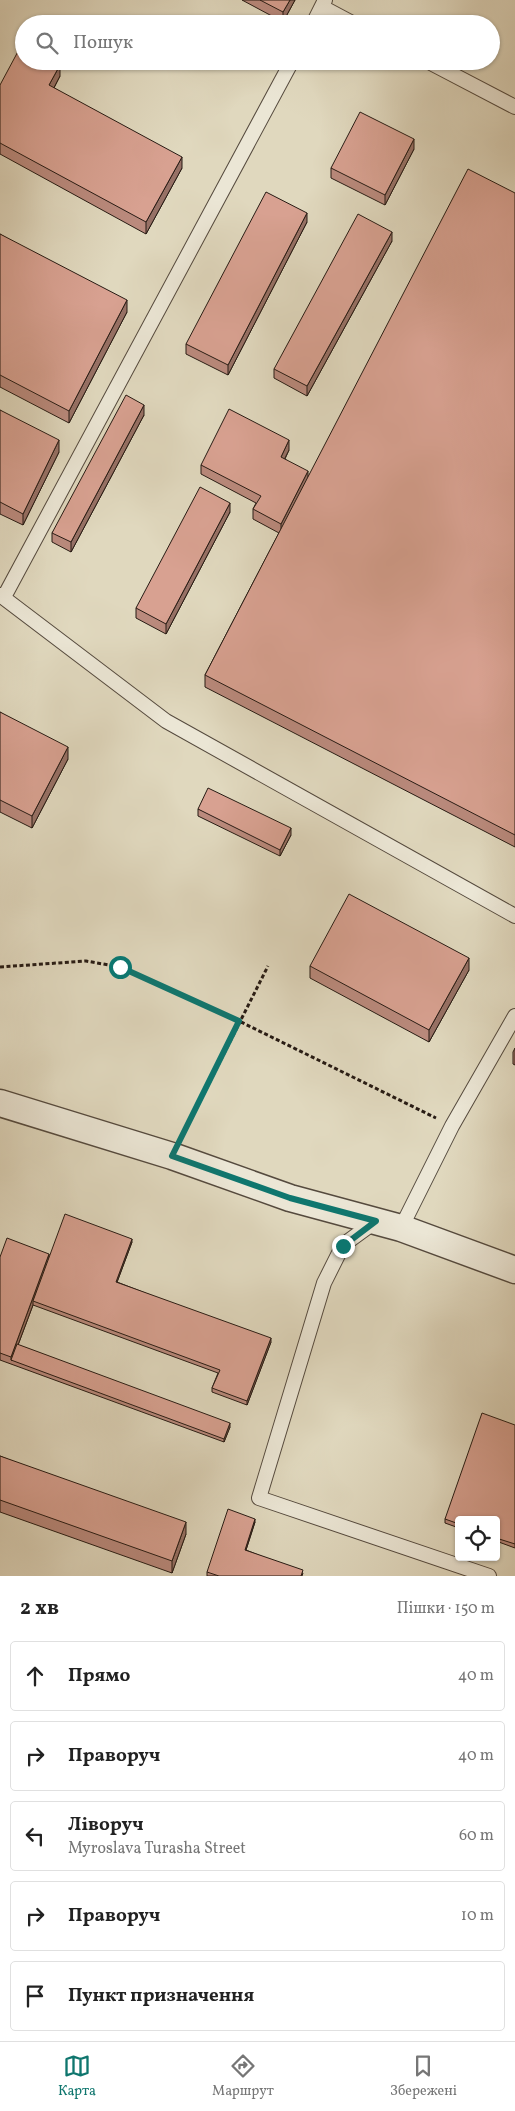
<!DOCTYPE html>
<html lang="uk">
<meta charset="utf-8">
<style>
body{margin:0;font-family:Vollkorn,serif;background:#f2f2f2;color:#222}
.controls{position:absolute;right:15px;bottom:15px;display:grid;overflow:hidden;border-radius:5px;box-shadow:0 1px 4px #0004}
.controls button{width:45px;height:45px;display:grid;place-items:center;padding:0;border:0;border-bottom:1px solid #e0e0e0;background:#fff;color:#222;font:25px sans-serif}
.stop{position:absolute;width:15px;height:15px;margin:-11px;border:4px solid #0f766e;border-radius:50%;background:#fff}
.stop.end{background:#0f766e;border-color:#fff;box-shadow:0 1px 5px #0008}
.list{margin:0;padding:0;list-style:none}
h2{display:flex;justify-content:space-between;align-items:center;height:65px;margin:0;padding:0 20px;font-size:21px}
h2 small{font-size:16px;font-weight:400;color:#767676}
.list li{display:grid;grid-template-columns:32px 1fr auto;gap:15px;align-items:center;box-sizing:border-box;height:70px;margin:0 10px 10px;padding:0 10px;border:1px solid #e0e0e0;border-radius:5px}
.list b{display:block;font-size:19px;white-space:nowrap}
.list p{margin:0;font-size:16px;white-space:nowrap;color:#767676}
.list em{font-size:16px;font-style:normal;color:#767676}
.icon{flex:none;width:28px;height:28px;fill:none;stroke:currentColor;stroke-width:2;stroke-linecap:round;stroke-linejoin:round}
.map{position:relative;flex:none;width:515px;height:1576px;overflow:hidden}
.search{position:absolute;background:#fff;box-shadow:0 1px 4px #0004;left:15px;right:15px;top:15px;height:55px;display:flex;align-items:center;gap:12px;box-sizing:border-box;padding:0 18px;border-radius:28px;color:#767676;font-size:19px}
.sheet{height:465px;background:#fff}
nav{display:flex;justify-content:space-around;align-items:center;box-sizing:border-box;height:70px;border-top:1px solid #e0e0e0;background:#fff;font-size:14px;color:#767676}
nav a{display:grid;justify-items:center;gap:2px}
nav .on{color:#0f766e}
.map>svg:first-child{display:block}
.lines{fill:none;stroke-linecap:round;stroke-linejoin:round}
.service-casing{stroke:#554a3e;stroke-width:16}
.minor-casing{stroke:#554a3e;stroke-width:29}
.path{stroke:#271b14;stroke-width:3;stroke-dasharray:4 2.5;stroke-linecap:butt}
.service{stroke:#ebe6d5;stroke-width:14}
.minor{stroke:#ebe6d5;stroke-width:26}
.wall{fill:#ba8a7d;stroke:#271b14}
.shaded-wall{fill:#977166;stroke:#271b14}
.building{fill:#d8a191;stroke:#271b14}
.route{stroke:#0f766e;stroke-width:6}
</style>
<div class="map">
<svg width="515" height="1576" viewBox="0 0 515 1576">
<rect width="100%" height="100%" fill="#e0d8be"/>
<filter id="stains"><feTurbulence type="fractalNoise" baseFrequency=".004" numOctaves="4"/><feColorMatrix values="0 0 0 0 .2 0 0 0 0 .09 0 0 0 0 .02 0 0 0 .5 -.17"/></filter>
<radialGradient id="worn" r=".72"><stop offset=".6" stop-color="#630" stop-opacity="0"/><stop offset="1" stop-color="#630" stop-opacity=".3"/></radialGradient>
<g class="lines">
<defs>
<path id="service" d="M 322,7 L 354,24
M 313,24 L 325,0
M 427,61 L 515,107
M 0,595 L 166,721 L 515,916
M 4,597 L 292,61
M 376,1221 L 343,1245 L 324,1283 L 259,1498 L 489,1576
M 401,1228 L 452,1126 L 515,1016"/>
<path id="minor" d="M 0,1103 L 172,1156 L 290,1198 L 401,1228 L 515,1270"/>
</defs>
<use href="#service" class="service-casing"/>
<use href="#minor" class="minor-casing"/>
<path class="path" d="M 0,967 L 86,961 L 120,967 L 239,1021 L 436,1118
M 183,1135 L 268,966"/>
<use href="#service" class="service"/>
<use href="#minor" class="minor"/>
</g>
<path class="wall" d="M 242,0 L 295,0 L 283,22 Z
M 60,76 L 54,88 L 182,168 L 146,234 L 0,154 L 0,85 Z
M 414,149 L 385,205 L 331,178 L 331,168 Z
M 515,193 L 515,847 L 205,687 L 205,675 L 279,533 L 253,519 L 253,509 L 256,503 L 201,474 L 201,465 L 289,450 L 285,459 L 308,477 Z
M 307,222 L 228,375 L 186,354 L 186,344 Z
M 0,234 L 127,312 L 69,423 L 0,387 Z
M 392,241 L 307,396 L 274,378 L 274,369 Z
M 0,410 L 59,452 L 23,525 L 0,514 Z
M 144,415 L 71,552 L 52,542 L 52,533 Z
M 230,512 L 166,634 L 136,618 L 136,608 Z
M 0,712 L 68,759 L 32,828 L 0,812 Z
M 198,809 L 291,835 L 280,856 L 198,816 Z
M 310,966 L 469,970 L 429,1042 L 310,978 Z
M 515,1048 L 515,1065 L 513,1064 L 513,1052 Z
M 132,1242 L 117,1282 L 271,1342 L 247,1405 L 212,1392 L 212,1388 L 218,1373 L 33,1305 L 18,1345 L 230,1427 L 224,1442 L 0,1360 L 0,1257 L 49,1257 Z
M 515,1425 L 515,1548 L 496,1541 L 496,1520 L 459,1520 L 459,1528 L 445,1523 L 445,1519 Z
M 0,1456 L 186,1534 L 172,1573 L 0,1512 Z
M 255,1522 L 246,1550 L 303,1573 L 302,1576 L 207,1576 L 207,1572 Z"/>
<path class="shaded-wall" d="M 290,0 L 295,0 L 283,22 L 283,12 Z
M 60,65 L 60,76 L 49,97 L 49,85 Z
M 414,139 L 414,149 L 385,205 L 385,195 Z
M 182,157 L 182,168 L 146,234 L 146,222 Z
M 307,213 L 307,222 L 228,375 L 228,365 Z
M 392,232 L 392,241 L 307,396 L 307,386 Z
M 127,300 L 127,312 L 69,423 L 69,411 Z
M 144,405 L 144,415 L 71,552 L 71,542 Z
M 59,440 L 59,452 L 23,525 L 23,514 Z
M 289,440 L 289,450 L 281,466 L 281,457 Z
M 308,471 L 308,480 L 281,534 L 281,524 Z
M 230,503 L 230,512 L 166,634 L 166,624 Z
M 68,747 L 68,759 L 32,828 L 32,816 Z
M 291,828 L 291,835 L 280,856 L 280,850 Z
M 469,958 L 469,970 L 429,1042 L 429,1030 Z
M 132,1239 L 132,1242 L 116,1285 L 116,1282 Z
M 49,1254 L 49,1260 L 33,1301 L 33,1305 L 12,1361 L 11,1360 L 11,1357 Z
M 271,1338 L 271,1342 L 247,1405 L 247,1401 Z
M 230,1423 L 230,1427 L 224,1442 L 224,1439 Z
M 255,1519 L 255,1522 L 245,1553 L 245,1550 Z
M 186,1522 L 186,1534 L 172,1573 L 172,1561 Z"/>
<path class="building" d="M 260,0 L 290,0 L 283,12 Z
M 22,44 L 24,45 L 24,61 L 53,61 L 60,65 L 49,85 L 182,157 L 146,222 L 0,143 L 0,85 Z
M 360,112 L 414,139 L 385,195 L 331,168 Z
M 468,169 L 515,193 L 515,835 L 205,675 Z
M 266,192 L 307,213 L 228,365 L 186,344 Z
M 358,214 L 392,232 L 307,386 L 274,369 Z
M 0,234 L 127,300 L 69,411 L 0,375 Z
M 126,395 L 144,405 L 71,542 L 52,533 Z
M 229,409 L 289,440 L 281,457 L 308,471 L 281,524 L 253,509 L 261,496 L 201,465 Z
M 0,410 L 59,440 L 23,514 L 0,502 Z
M 200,487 L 230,503 L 166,624 L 136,608 Z
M 0,712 L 68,747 L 32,816 L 0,800 Z
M 208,788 L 291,828 L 280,850 L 198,809 Z
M 349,894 L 469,958 L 429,1030 L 310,966 Z
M 65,1214 L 132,1239 L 116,1282 L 271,1338 L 247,1401 L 212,1388 L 220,1370 L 33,1301 Z
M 7,1238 L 49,1254 L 11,1357 L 0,1353 L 0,1257 Z
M 17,1344 L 230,1423 L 224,1439 L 11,1360 Z
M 482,1413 L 515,1425 L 515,1544 L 496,1538 L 496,1520 L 459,1520 L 459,1524 L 445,1519 Z
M 0,1456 L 186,1522 L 172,1561 L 0,1500 Z
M 228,1509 L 255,1519 L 245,1550 L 303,1570 L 301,1576 L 219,1576 L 207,1572 Z"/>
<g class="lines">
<path class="route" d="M 120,967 L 239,1021 L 172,1156 L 290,1198 L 376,1221 L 343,1246"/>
</g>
<rect width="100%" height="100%" filter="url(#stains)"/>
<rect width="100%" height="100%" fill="url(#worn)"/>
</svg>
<div class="controls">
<button><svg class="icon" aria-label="locate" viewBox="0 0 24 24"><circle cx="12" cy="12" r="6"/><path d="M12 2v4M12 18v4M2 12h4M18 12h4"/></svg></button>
</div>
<div class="stop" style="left:120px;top:967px"></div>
<div class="stop end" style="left:343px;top:1246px"></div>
<div class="search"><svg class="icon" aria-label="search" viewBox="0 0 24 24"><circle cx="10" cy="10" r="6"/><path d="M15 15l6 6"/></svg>Пошук</div>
</div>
<section class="sheet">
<h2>2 хв<small>Пішки · 150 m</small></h2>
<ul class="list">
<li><svg class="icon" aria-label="ahead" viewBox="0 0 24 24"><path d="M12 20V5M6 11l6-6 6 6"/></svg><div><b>Прямо</b></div><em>40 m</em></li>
<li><svg class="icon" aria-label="right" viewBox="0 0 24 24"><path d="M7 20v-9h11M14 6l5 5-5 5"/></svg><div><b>Праворуч</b></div><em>40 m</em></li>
<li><svg class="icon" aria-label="left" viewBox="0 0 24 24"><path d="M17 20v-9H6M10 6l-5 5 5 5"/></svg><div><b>Ліворуч</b><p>Myroslava Turasha Street</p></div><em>60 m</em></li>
<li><svg class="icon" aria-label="right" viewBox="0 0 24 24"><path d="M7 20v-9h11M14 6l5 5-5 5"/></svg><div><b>Праворуч</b></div><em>10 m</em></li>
<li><svg class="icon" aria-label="arrive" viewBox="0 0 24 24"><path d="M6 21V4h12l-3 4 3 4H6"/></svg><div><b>Пункт призначення</b></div></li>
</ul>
</section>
<nav>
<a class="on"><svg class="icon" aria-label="map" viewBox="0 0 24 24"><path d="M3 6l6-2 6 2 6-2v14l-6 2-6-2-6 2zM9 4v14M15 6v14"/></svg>Карта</a>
<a><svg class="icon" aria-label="directions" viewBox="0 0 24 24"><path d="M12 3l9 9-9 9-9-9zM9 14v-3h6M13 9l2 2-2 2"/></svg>Маршрут</a>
<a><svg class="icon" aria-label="saved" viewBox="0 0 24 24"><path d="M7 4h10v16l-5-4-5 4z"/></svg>Збережені</a>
</nav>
